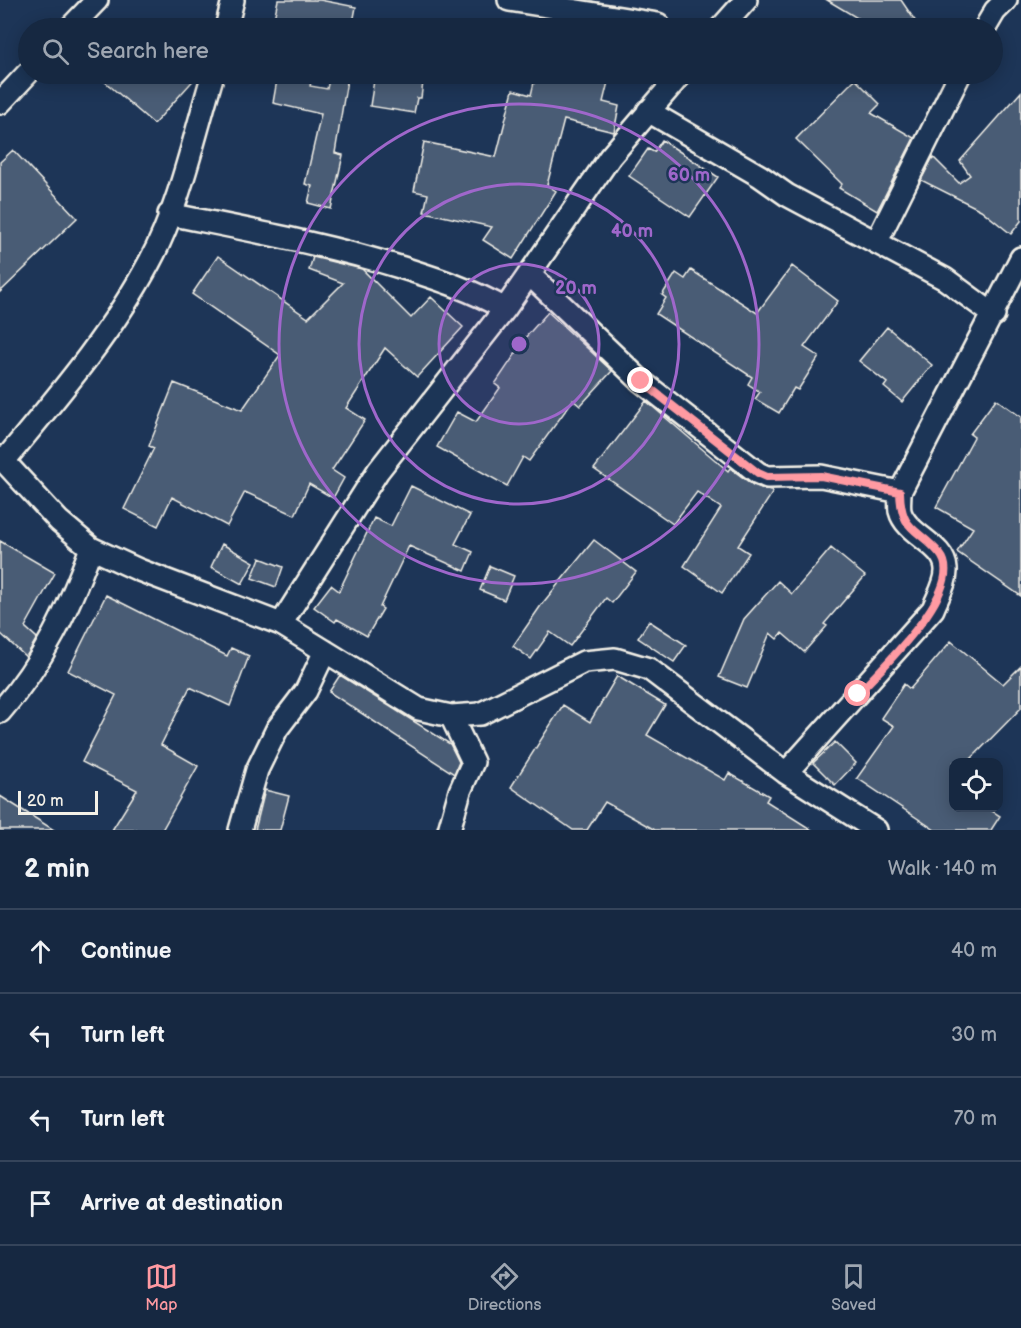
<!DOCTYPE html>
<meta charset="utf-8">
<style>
body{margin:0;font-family:"Balsamiq Sans",sans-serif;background:#23344c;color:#f1f3f6}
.controls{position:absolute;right:18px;bottom:18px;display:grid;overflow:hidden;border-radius:12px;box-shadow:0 3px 15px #0003}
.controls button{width:54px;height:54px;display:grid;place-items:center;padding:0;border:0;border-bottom:2px solid #35445a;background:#162841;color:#f1f3f6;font:30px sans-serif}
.scale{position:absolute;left:18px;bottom:15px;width:80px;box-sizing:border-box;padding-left:6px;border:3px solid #f4f1e8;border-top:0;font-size:16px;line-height:21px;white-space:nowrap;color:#f4f1e8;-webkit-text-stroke:4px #1d3557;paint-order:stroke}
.stop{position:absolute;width:18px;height:18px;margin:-14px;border:4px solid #ff9aa2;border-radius:50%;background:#fff}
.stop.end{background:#ff9aa2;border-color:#fff;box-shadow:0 2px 6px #0008}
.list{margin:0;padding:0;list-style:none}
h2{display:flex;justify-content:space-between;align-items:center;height:78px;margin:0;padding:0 24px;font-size:26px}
h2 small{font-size:20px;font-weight:400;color:#9ea6b1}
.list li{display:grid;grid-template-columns:39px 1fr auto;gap:18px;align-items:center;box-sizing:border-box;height:84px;padding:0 24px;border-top:2px solid #35445a}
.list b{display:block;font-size:22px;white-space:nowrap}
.list em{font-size:20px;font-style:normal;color:#9ea6b1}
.icon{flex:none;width:33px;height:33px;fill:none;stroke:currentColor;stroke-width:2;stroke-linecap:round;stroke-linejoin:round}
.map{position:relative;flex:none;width:1021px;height:830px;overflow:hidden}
.search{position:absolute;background:#162841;box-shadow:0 3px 15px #0003;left:18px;right:18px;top:18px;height:66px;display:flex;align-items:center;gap:15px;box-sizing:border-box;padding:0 21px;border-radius:33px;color:#9ea6b1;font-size:22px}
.sheet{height:414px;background:#162841}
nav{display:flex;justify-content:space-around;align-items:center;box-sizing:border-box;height:84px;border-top:2px solid #35445a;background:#162841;font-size:16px;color:#9ea6b1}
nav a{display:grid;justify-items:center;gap:3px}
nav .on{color:#ff9aa2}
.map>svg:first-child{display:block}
.building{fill:#485b74;stroke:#f4f1e8;stroke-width:1.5}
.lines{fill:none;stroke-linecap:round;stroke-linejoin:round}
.street-casing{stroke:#f4f1e8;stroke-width:26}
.street{stroke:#1d3557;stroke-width:21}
.route{stroke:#ff9aa2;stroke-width:8}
.ring{fill:none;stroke:#9f67cb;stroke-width:3}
.centre{fill:#9f67cb;stroke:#1d3557;stroke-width:3}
.ring-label{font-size:18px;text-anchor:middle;font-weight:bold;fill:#9f67cb;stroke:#1d3557;stroke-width:5;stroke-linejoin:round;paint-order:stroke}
</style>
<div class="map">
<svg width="1021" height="830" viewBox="0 0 1021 830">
<rect width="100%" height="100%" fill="#1d3557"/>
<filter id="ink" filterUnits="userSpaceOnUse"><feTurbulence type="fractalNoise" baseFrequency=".0167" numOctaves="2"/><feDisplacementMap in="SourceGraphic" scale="12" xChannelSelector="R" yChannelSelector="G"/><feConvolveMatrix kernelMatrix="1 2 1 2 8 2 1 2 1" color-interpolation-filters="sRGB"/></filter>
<g filter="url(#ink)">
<path class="building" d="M 278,0 L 320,0 L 356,7 L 352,28 L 272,28 Z
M 827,0 L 901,0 L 920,28 L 874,28 Z
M 96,74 L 199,74 L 154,124 Z
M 278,74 L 313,74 L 310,86 L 327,89 L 330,74 L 348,74 L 335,153 L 343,155 L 331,209 L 308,203 L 312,186 L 305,184 L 321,114 L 273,103 Z
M 375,74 L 424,74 L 421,98 L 417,98 L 414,113 L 370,106 Z
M 536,74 L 610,74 L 603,102 L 619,106 L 614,132 L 564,120 L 547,185 L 556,191 L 513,259 L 483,240 L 492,227 L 424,212 L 428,194 L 414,191 L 424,142 L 496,157 L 513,90 L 531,95 Z
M 855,79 L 880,104 L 871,113 L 914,138 L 877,211 L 839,188 L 842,184 L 796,139 Z
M 1021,92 L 1021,221 L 1011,234 L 981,210 L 921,180 L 933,157 L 959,183 L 970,175 L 960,161 Z
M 662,140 L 718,177 L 690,217 L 629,176 L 648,149 L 654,152 Z
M 13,150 L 77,218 L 0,292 L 0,162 Z
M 218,256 L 308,318 L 343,283 L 309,270 L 313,257 L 362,269 L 411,318 L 431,297 L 463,327 L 417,377 L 385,348 L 346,408 L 365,420 L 332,470 L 344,478 L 333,498 L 309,484 L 295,515 L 245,492 L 227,526 L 172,497 L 158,526 L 124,509 L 154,448 L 149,446 L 174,383 L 242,410 L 280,355 L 192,294 Z
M 792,266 L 838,301 L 804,347 L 819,357 L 798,390 L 794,388 L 779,413 L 755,399 L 760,392 L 748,384 L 752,377 L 656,314 L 666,298 L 662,295 L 676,273 L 685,279 L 691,270 L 757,313 Z
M 548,312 L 612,371 L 580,406 L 573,400 L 529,461 L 523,457 L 507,486 L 437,447 L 457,412 L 476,422 L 500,388 L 495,384 L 518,350 L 516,348 Z
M 887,327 L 932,365 L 902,402 L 884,387 L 887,383 L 859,361 Z
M 996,399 L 1021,417 L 1021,596 L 957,552 L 973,528 L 936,507 L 974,437 L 970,434 Z
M 646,401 L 728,471 L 730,468 L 753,485 L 773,492 L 738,546 L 749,553 L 722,593 L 684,566 L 721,508 L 697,492 L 673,524 L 594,469 Z
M 411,486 L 470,515 L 455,544 L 473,552 L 465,571 L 409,546 L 380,607 L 383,609 L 367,636 L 337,619 L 335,622 L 314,607 L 331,585 L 339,591 L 374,518 L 391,526 Z
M 594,540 L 636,572 L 612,603 L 606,598 L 570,646 L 550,632 L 531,659 L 513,646 L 542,604 Z
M 0,541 L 55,573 L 25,627 L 37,638 L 26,657 L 0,633 Z
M 222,544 L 254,562 L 242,584 L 211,567 Z
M 831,548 L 865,576 L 824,624 L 827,626 L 804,652 L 782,633 L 777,639 L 770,633 L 747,688 L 719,677 L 744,619 L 778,581 L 792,594 Z
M 260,558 L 283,567 L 276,587 L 252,578 Z
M 490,566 L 514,576 L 504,600 L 480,590 Z
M 106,595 L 227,656 L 231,648 L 249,656 L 230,706 L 190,687 L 161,745 L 198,766 L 162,830 L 112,830 L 137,790 L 82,762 L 116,695 L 68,671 Z
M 649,621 L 686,645 L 674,662 L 638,638 Z
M 951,641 L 1003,684 L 1021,666 L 1021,708 L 968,762 L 954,762 L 954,807 L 986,807 L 1000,816 L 991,830 L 935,830 L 857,778 L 894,726 L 881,718 L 904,684 L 910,689 Z
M 340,675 L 450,744 L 459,762 L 454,774 L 329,692 Z
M 617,676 L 665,705 L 647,735 L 725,780 L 729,773 L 769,796 L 766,801 L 812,830 L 655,830 L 605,802 L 587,830 L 573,830 L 511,787 L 563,705 L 590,722 Z
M 835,742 L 856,763 L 835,785 L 813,763 Z
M 265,790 L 289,796 L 280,830 L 255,830 Z
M 0,796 L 54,830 L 0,830 Z"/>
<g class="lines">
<defs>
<path id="street" d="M 509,0 L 658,24
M 70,28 L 97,0
M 226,28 L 233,0
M 721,28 L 746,0
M 985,28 L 995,11 L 1006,0
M 0,103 L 28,73
M 648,111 L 760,176 L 787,195 L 945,279 L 994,315
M 169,214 C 248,230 326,244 403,268 C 438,279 472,290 505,309
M 877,241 L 960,74
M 529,274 L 641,381 L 758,473 L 767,477 L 821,476 L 900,492
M 0,457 L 59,521 L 91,548 L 139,570 L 281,624 L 419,709 L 451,716 L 480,714 L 584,662 L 615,659 L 649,669 L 786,773 L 876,830
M 4,461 C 56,398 110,336 149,263 C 179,209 195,133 213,74
M 281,624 L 378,471 L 505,309 L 610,157 L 681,74
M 0,712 C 44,662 68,610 91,548
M 786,773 L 933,609 C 938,596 947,582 946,569 C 945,544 906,535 900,511 C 899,505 900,498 900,492 L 1021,258
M 240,830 L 257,770 L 277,729 L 306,691 L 325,651
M 449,830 L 460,791 L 473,762 L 451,716"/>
</defs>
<use href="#street" class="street-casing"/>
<use href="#street" class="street"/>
</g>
</g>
<g class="lines" filter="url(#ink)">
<path class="route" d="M 641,381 L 758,473 L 767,477 L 821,476 L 900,492 C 901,533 918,527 940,554 C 968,588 880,669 858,694"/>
</g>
<circle cx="519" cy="344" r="80" fill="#9f67cb" fill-opacity=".12"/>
<g class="ring">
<circle cx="519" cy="344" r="80"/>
<circle cx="519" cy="344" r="160"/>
<circle cx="519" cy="344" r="240"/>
</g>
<circle cx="519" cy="344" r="9" class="centre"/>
<g class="ring-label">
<text x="689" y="181">60 m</text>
<text x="632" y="237">40 m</text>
<text x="576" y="294">20 m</text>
</g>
</svg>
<div class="controls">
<button><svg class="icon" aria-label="locate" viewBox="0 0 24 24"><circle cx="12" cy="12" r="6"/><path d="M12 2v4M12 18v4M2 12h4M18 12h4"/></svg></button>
</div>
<div class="scale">20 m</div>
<div class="stop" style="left:858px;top:694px"></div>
<div class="stop end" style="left:641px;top:381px"></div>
<div class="search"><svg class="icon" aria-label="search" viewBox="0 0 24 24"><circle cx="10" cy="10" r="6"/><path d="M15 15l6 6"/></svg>Search here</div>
</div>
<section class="sheet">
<h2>2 min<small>Walk · 140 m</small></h2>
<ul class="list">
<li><svg class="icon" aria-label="ahead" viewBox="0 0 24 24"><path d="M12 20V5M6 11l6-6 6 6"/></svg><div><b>Continue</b></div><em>40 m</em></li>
<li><svg class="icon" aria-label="left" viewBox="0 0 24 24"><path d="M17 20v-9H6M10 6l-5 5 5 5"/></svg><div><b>Turn left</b></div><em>30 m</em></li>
<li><svg class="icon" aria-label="left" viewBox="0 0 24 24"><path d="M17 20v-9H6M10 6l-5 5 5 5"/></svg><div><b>Turn left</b></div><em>70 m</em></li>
<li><svg class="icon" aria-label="arrive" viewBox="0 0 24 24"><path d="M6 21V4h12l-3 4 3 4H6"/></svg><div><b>Arrive at destination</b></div></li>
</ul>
</section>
<nav>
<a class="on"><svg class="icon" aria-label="map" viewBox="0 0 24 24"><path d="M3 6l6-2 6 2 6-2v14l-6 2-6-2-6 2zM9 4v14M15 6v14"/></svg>Map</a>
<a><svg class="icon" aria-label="directions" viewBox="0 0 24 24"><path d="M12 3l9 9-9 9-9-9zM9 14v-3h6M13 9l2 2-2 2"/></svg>Directions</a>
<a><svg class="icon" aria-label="saved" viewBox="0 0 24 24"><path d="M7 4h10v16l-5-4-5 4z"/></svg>Saved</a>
</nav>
